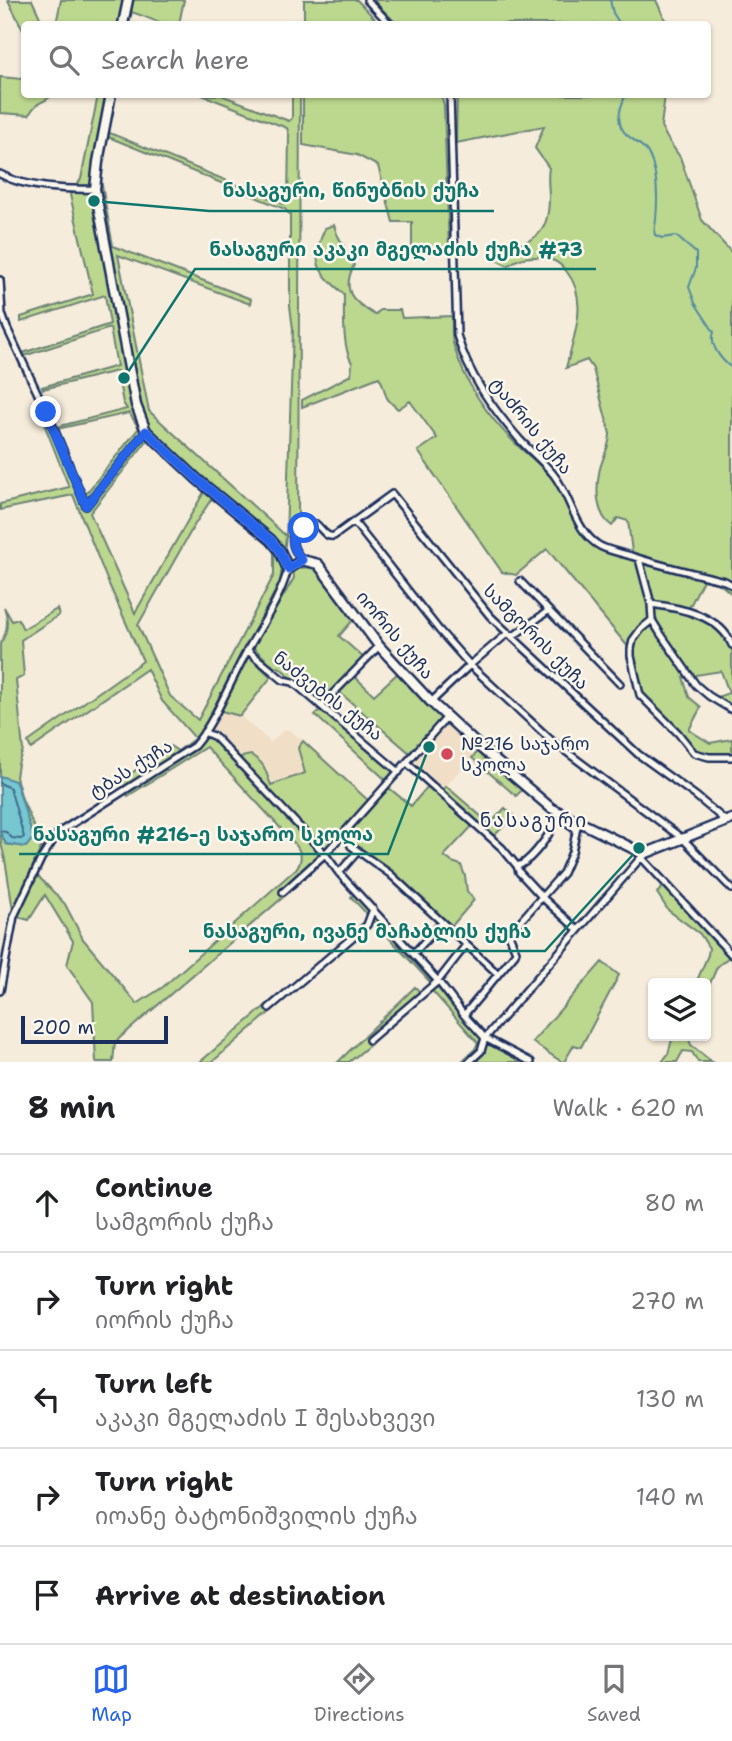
<!DOCTYPE html>
<meta charset="utf-8">
<style>
body{margin:0;font-family:"Shantell Sans","Noto Sans Georgian",sans-serif;background:#f6f6f6;color:#202124}
.controls{position:absolute;right:21px;bottom:21px;display:grid;overflow:hidden;border-radius:7px;box-shadow:0 2px 5px #0004}
.controls button{width:63px;height:63px;display:grid;place-items:center;padding:0;border:0;border-bottom:2px solid #e0e0e0;background:#fff;color:#202124;font:35px sans-serif}
.scale{position:absolute;left:21px;bottom:18px;width:147px;box-sizing:border-box;padding-left:7px;border:4px solid #1b2f5e;border-top:0;font-size:19px;line-height:24px;white-space:nowrap;color:#1b2f5e;-webkit-text-stroke:5px #fbf7ec;paint-order:stroke}
.stop{position:absolute;width:21px;height:21px;margin:-16px;border:5px solid #2563eb;border-radius:50%;background:#fff}
.stop.end{background:#2563eb;border-color:#fff;box-shadow:0 2px 7px #0008}
.list{margin:0;padding:0;list-style:none}
h2{display:flex;justify-content:space-between;align-items:center;height:91px;margin:0;padding:0 28px;font-size:30px}
h2 small{font-size:23px;font-weight:400;color:#757577}
.list li{display:grid;grid-template-columns:46px 1fr auto;gap:21px;align-items:center;box-sizing:border-box;height:98px;padding:0 28px;border-top:2px solid #e0e0e0}
.list b{display:block;font-size:26px;white-space:nowrap}
.list p{margin:0;font-size:23px;white-space:nowrap;color:#757577}
.list em{font-size:23px;font-style:normal;color:#757577}
.icon{flex:none;width:38px;height:38px;fill:none;stroke:currentColor;stroke-width:2;stroke-linecap:round;stroke-linejoin:round}
.map{position:relative;flex:none;width:732px;height:1062px;overflow:hidden}
.search{position:absolute;background:#fff;box-shadow:0 2px 5px #0004;left:21px;right:21px;top:21px;height:77px;display:flex;align-items:center;gap:18px;box-sizing:border-box;padding:0 24px;border-radius:7px;color:#757577;font-size:26px}
.sheet{height:581px;background:#fff}
nav{display:flex;justify-content:space-around;align-items:center;box-sizing:border-box;height:98px;border-top:2px solid #e0e0e0;background:#fff;font-size:19px;color:#757577}
nav a{display:grid;justify-items:center;gap:4px}
nav .on{color:#2563eb}
.map>svg:first-child{display:block}
.built{fill:#f0dfc6}
.green{fill:#bcd78e;stroke:#6c8376;stroke-width:2;fill-rule:evenodd}
.water{fill:#77c7d1;stroke:#528aa3;stroke-width:2}
.lines{fill:none;stroke-linecap:round;stroke-linejoin:round}
.shore{stroke:#406c8c;stroke-width:2}
.stream{stroke:#528aa3;stroke-width:2}
.street-casing{stroke:#1b2f5e;stroke-width:10}
.secondary-casing{stroke:#1b2f5e;stroke-width:13}
.street{stroke:#fbf7ec;stroke-width:5}
.secondary{stroke:#fbf7ec;stroke-width:8}
.route{stroke:#2563eb;stroke-width:9}
.poi-dot{fill:#d1495b;stroke:#fbf7ec;stroke-width:2.5}
.labels{text-anchor:middle;dominant-baseline:central;stroke-width:5;stroke-linejoin:round;paint-order:stroke}
.street-label{font-size:18px;fill:#1b2f5e;stroke:#fbf7ec}
.poi-label{font-size:18px;fill:#1b2f5e;stroke:#fbf7ec;text-anchor:start}
.neighbourhood-label{font-size:19px;letter-spacing:2px;fill:#1b2f5e;stroke:#fbf7ec}
.leader{fill:none;stroke:#0f766e;stroke-width:2.5}
.callout-dot{fill:#0f766e;stroke:#fbf7ec;stroke-width:2.5}
.callout-label{font-size:19px;text-anchor:middle;font-weight:bold;fill:#0f766e;stroke:#fbf7ec;stroke-width:5;stroke-linejoin:round;paint-order:stroke}
</style>
<div class="map">
<svg width="732" height="1062" viewBox="0 0 732 1062">
<rect width="100%" height="100%" fill="#f6ecdb"/>
<filter id="ink" filterUnits="userSpaceOnUse"><feTurbulence type="fractalNoise" baseFrequency=".0143" numOctaves="2"/><feDisplacementMap in="SourceGraphic" scale="14" xChannelSelector="R" yChannelSelector="G"/><feConvolveMatrix kernelMatrix="1 2 1 2 8 2 1 2 1" color-interpolation-filters="sRGB"/></filter>
<g filter="url(#ink)">
<path class="built" d="M 218,710 L 240,716 L 271,742 L 284,730 L 290,730 L 303,741 L 298,748 L 305,773 L 270,785 L 246,755 L 236,758 L 209,728 Z
M 448,722 L 479,750 L 441,791 L 411,763 Z"/>
<path class="green" d="M 8,0 L 32,0 L 43,24 L 24,24 L 24,32 Z
M 61,0 L 184,0 L 179,24 L 164,24 L 132,12 L 129,24 L 56,24 Z
M 304,0 L 357,0 L 380,24 L 304,24 Z
M 373,0 L 656,0 L 667,24 L 397,24 Z
M 0,77 L 22,79 L 24,77 L 24,94 L 52,95 C 45,104 37,99 29,115 L 0,113 Z
M 98,95 L 115,95 L 107,132 L 284,204 L 288,201 L 289,135 L 287,128 L 202,95 L 221,95 L 289,121 L 292,118 L 292,95 L 300,95 L 298,520 L 301,529 L 286,537 L 280,582 L 197,739 L 201,743 L 206,736 L 212,737 L 316,850 L 325,858 L 288,893 L 115,1042 L 113,1062 L 96,1062 L 93,1002 L 67,965 L 73,941 L 45,895 L 29,920 L 18,917 L 23,903 L 37,875 L 65,904 L 83,939 L 137,1004 L 163,987 L 298,867 C 303,857 301,852 295,844 L 206,747 L 128,796 L 119,782 L 170,746 L 178,751 L 195,738 L 162,701 L 147,669 L 31,749 L 28,742 L 143,661 L 108,582 L 73,495 L 0,510 L 0,504 L 69,487 L 45,426 L 52,419 L 56,427 L 127,409 L 123,403 L 117,371 L 43,389 L 42,387 L 117,366 L 110,328 L 24,356 L 23,353 L 110,324 L 105,295 L 21,322 L 21,317 L 93,294 L 70,195 L 81,179 ZM 106,136 L 285,209 L 290,215 L 290,306 L 293,329 L 286,536 L 149,411 L 118,255 L 250,304 L 251,299 L 113,246 L 101,180 ZM 129,413 L 139,428 L 85,495 L 57,429 ZM 150,437 L 208,485 L 135,613 L 90,513 ZM 216,492 L 264,533 L 274,549 L 274,575 L 198,720 L 170,696 L 138,625 L 195,524 Z
M 303,95 L 441,95 L 444,105 L 449,250 L 412,252 L 412,222 L 393,222 L 378,166 L 357,155 L 303,145 Z
M 457,95 L 665,95 L 661,126 L 667,138 L 680,157 L 702,220 L 732,253 L 732,594 L 720,584 L 703,580 L 689,608 C 703,616 725,624 732,639 L 732,707 L 717,697 L 729,693 L 721,671 L 683,677 L 689,697 L 701,707 L 689,730 L 710,743 L 732,739 L 732,755 C 718,755 705,756 693,749 L 642,696 L 629,648 L 547,549 L 516,575 L 502,572 L 418,451 L 437,438 L 410,401 L 398,409 C 379,394 389,393 379,377 L 302,407 L 302,400 L 351,375 L 352,363 C 342,347 344,314 344,294 C 317,271 310,262 325,228 L 334,225 L 337,234 L 354,265 C 341,291 352,301 375,315 L 380,310 L 400,310 L 402,318 L 452,316 C 452,325 451,334 453,343 C 464,382 489,418 518,446 C 531,458 546,469 557,483 C 566,494 568,509 575,522 C 589,548 608,553 635,561 L 632,552 L 628,521 L 618,518 L 612,526 C 596,515 596,490 599,473 C 601,459 610,448 610,434 L 593,369 L 587,360 L 566,368 C 574,336 589,300 567,272 C 560,263 555,260 544,258 C 532,256 518,257 508,266 L 498,261 L 498,253 C 533,239 549,239 549,197 C 549,187 547,178 549,168 L 535,148 L 544,126 L 456,143 Z
M 318,567 L 355,618 L 339,636 L 364,658 L 322,704 L 279,667 L 275,668 L 253,647 L 294,578 L 293,568 Z
M 4,607 L 12,621 L 18,619 L 23,629 L 57,609 L 59,615 L 21,640 L 24,676 L 16,680 L 23,750 L 18,764 L 16,777 L 22,799 L 39,838 L 41,848 L 13,910 C 10,893 8,876 5,860 C 3,849 0,844 0,832 L 6,844 L 26,847 L 33,838 L 18,788 L 0,776 L 0,644 C 8,632 9,620 4,607 Z
M 248,655 L 271,677 L 240,716 L 218,710 Z
M 398,673 L 427,702 L 444,717 L 412,755 L 338,691 L 353,675 L 374,695 Z
M 321,709 L 394,771 L 394,773 L 387,781 L 315,715 Z
M 303,741 L 370,802 L 325,851 L 236,758 L 251,755 C 267,765 264,769 271,785 L 305,773 L 298,748 Z
M 479,750 L 523,789 L 516,796 L 472,758 Z
M 429,785 L 474,824 L 444,856 L 452,862 L 461,865 L 465,876 L 467,891 L 474,900 L 451,927 L 381,862 L 354,845 L 350,841 L 349,833 L 389,788 L 411,806 Z
M 446,786 L 490,824 L 505,808 L 514,816 L 493,837 L 441,791 Z
M 664,886 L 718,946 L 730,956 L 717,967 L 706,993 L 706,983 L 696,983 L 708,955 L 709,948 L 700,934 L 668,910 L 657,893 Z
M 354,894 L 374,914 L 474,1030 L 487,1042 L 525,1062 L 479,1062 L 476,1059 L 473,1062 L 461,1062 L 475,1049 L 478,1043 L 428,986 L 431,983 L 351,897 Z
M 602,962 L 619,975 L 581,1047 L 574,1045 L 564,1062 L 562,1062 L 532,1042 Z
M 415,987 L 422,994 L 399,1012 L 370,1045 L 349,1062 L 338,1062 Z
M 278,995 L 284,1000 L 212,1062 L 200,1062 Z
M 673,1036 L 688,1036 L 691,1045 L 712,1062 L 698,1062 L 692,1052 L 683,1051 L 677,1062 L 662,1062 L 668,1054 Z"/>
<path class="water" d="M 0,776 L 15,781 L 18,788 L 33,838 L 26,847 L 6,844 L 0,832 Z"/>
<g class="lines">
<path class="shore" d="M 0,783 L 10,788 L 24,837 L 21,839 L 12,838 L 6,832 L 0,831"/>
<path class="stream" d="M 610,0 L 613,13 L 620,24
M 626,94 C 620,108 614,123 627,135 C 634,141 643,145 648,153 C 658,172 658,198 656,219 C 656,225 653,228 655,235 L 662,238 L 676,236 L 696,253 L 696,268 L 689,287 L 695,303 L 714,332 C 709,345 721,360 732,368"/>
<defs>
<path id="street" d="M 367,0 L 390,24
M 450,94 L 457,335 C 468,375 493,409 520,440 C 531,452 544,462 554,475 C 571,497 575,532 600,546 C 610,551 621,553 631,556 C 661,566 694,573 725,581 L 732,585
M 0,174 C 25,188 67,190 95,189
M 0,280 L 2,314 L 7,328 L 52,424 L 86,506 L 146,431
M 354,522 L 439,630 L 470,665 L 552,741 L 683,839 L 732,889
M 639,559 L 651,604 L 652,620 L 660,633 L 696,685 L 709,696 L 732,710
M 302,560 C 297,553 292,548 293,538 C 300,531 306,523 316,524 C 322,529 326,538 334,536 L 392,494 L 490,616 L 508,633 L 638,754 L 696,796 L 727,822
M 520,581 L 620,684
M 651,604 C 680,608 720,615 732,645
M 652,620 L 641,629 L 633,640 L 631,649 L 631,656 L 640,695 L 678,733 L 694,753 L 709,757 L 732,757
M 512,637 L 548,611
M 247,650 L 283,680 L 293,682 L 399,772
M 431,702 L 470,665 L 508,633
M 321,706 L 379,646
M 204,732 L 215,737 L 325,854 L 339,873 L 438,981 L 464,1015 L 485,1038 L 531,1062
M 407,763 L 502,848 L 517,866 L 519,872 L 544,899 L 578,930
M 346,832 L 351,846 L 390,874 L 498,974
M 642,858 L 732,955
M 517,866 C 528,864 545,841 551,830 C 552,828 553,823 556,821 C 562,818 572,826 576,829
M 339,873 L 358,851
M 283,892 L 325,854 L 447,717
M 413,954 L 442,923
M 0,991 L 14,916 L 41,859 L 58,833 L 194,746 C 215,722 231,680 247,651 C 262,624 280,599 288,569
M 269,1008 L 367,925 L 373,909
M 464,1015 L 515,954 L 516,951 L 510,937 L 510,933 L 563,873 L 572,852 L 578,822
M 369,1040 L 438,981 L 466,945
M 469,1062 L 481,1051 L 485,1038 L 644,854"/>
<path id="secondary" d="M 123,24 L 128,0
M 111,94 L 98,162 L 95,189 L 136,405 L 146,431 L 198,480 L 271,540 L 280,551 L 288,569 L 302,560 L 318,564 L 379,646 L 431,702 L 483,750 L 551,808 L 644,854 L 732,819"/>
</defs>
<use href="#street" class="street-casing"/>
<use href="#secondary" class="secondary-casing"/>
<use href="#street" class="street"/>
<use href="#secondary" class="secondary"/>
</g>
</g>
<g class="lines" filter="url(#ink)">
<path class="route" d="M 46,412 L 86,506 L 146,431 L 198,480 L 271,540 L 280,551 L 288,569 L 302,560 C 297,553 292,548 293,538 L 304,528"/>
</g>
<circle class="poi-dot" cx="447" cy="754" r="7"/>
<g class="labels">
<g class="street-label">
<text transform="translate(531 426) rotate(51)">ტაძრის ქუჩა</text>
<text transform="translate(395 635) rotate(50)">იორის ქუჩა</text>
<text transform="translate(536 637) rotate(45)">სამგორის ქუჩა</text>
<text transform="translate(328 696) rotate(38)">ნაძვების ქუჩა</text>
<text transform="translate(131 769) rotate(-32)">ტბას ქუჩა</text>
</g>
<g class="poi-label">
<text x="461" y="744">№216 საჯარო<tspan x="461" dy="21">სკოლა</tspan></text>
</g>
<g class="neighbourhood-label">
<text x="534" y="820">ნასაგური</text>
</g>
</g>
<path class="leader" d="M94 201L209 211H494M124 378L195 269H596M429 747L388 854H19M639 848L545 951H189"/>
<g class="callout-dot">
<circle cx="94" cy="201" r="7"/>
<circle cx="124" cy="378" r="7"/>
<circle cx="429" cy="747" r="7"/>
<circle cx="639" cy="848" r="7"/>
</g>
<g class="callout-label">
<text x="351" y="197">ნასაგური, წინუბნის ქუჩა</text>
<text x="396" y="256">ნასაგური აკაკი მგელაძის ქუჩა #73</text>
<text x="203" y="841">ნასაგური #216-ე საჯარო სკოლა</text>
<text x="367" y="938">ნასაგური, ივანე მაჩაბლის ქუჩა</text>
</g>
</svg>
<div class="controls">
<button><svg class="icon" aria-label="layers" viewBox="0 0 24 24"><path d="M12 4l9 5-9 5-9-5zM3 14l9 5 9-5"/></svg></button>
</div>
<div class="scale">200 m</div>
<div class="stop" style="left:304px;top:528px"></div>
<div class="stop end" style="left:46px;top:412px"></div>
<div class="search"><svg class="icon" aria-label="search" viewBox="0 0 24 24"><circle cx="10" cy="10" r="6"/><path d="M15 15l6 6"/></svg>Search here</div>
</div>
<section class="sheet">
<h2>8 min<small>Walk · 620 m</small></h2>
<ul class="list">
<li><svg class="icon" aria-label="ahead" viewBox="0 0 24 24"><path d="M12 20V5M6 11l6-6 6 6"/></svg><div><b>Continue</b><p>სამგორის ქუჩა</p></div><em>80 m</em></li>
<li><svg class="icon" aria-label="right" viewBox="0 0 24 24"><path d="M7 20v-9h11M14 6l5 5-5 5"/></svg><div><b>Turn right</b><p>იორის ქუჩა</p></div><em>270 m</em></li>
<li><svg class="icon" aria-label="left" viewBox="0 0 24 24"><path d="M17 20v-9H6M10 6l-5 5 5 5"/></svg><div><b>Turn left</b><p>აკაკი მგელაძის I შესახვევი</p></div><em>130 m</em></li>
<li><svg class="icon" aria-label="right" viewBox="0 0 24 24"><path d="M7 20v-9h11M14 6l5 5-5 5"/></svg><div><b>Turn right</b><p>იოანე ბატონიშვილის ქუჩა</p></div><em>140 m</em></li>
<li><svg class="icon" aria-label="arrive" viewBox="0 0 24 24"><path d="M6 21V4h12l-3 4 3 4H6"/></svg><div><b>Arrive at destination</b></div></li>
</ul>
</section>
<nav>
<a class="on"><svg class="icon" aria-label="map" viewBox="0 0 24 24"><path d="M3 6l6-2 6 2 6-2v14l-6 2-6-2-6 2zM9 4v14M15 6v14"/></svg>Map</a>
<a><svg class="icon" aria-label="directions" viewBox="0 0 24 24"><path d="M12 3l9 9-9 9-9-9zM9 14v-3h6M13 9l2 2-2 2"/></svg>Directions</a>
<a><svg class="icon" aria-label="saved" viewBox="0 0 24 24"><path d="M7 4h10v16l-5-4-5 4z"/></svg>Saved</a>
</nav>
